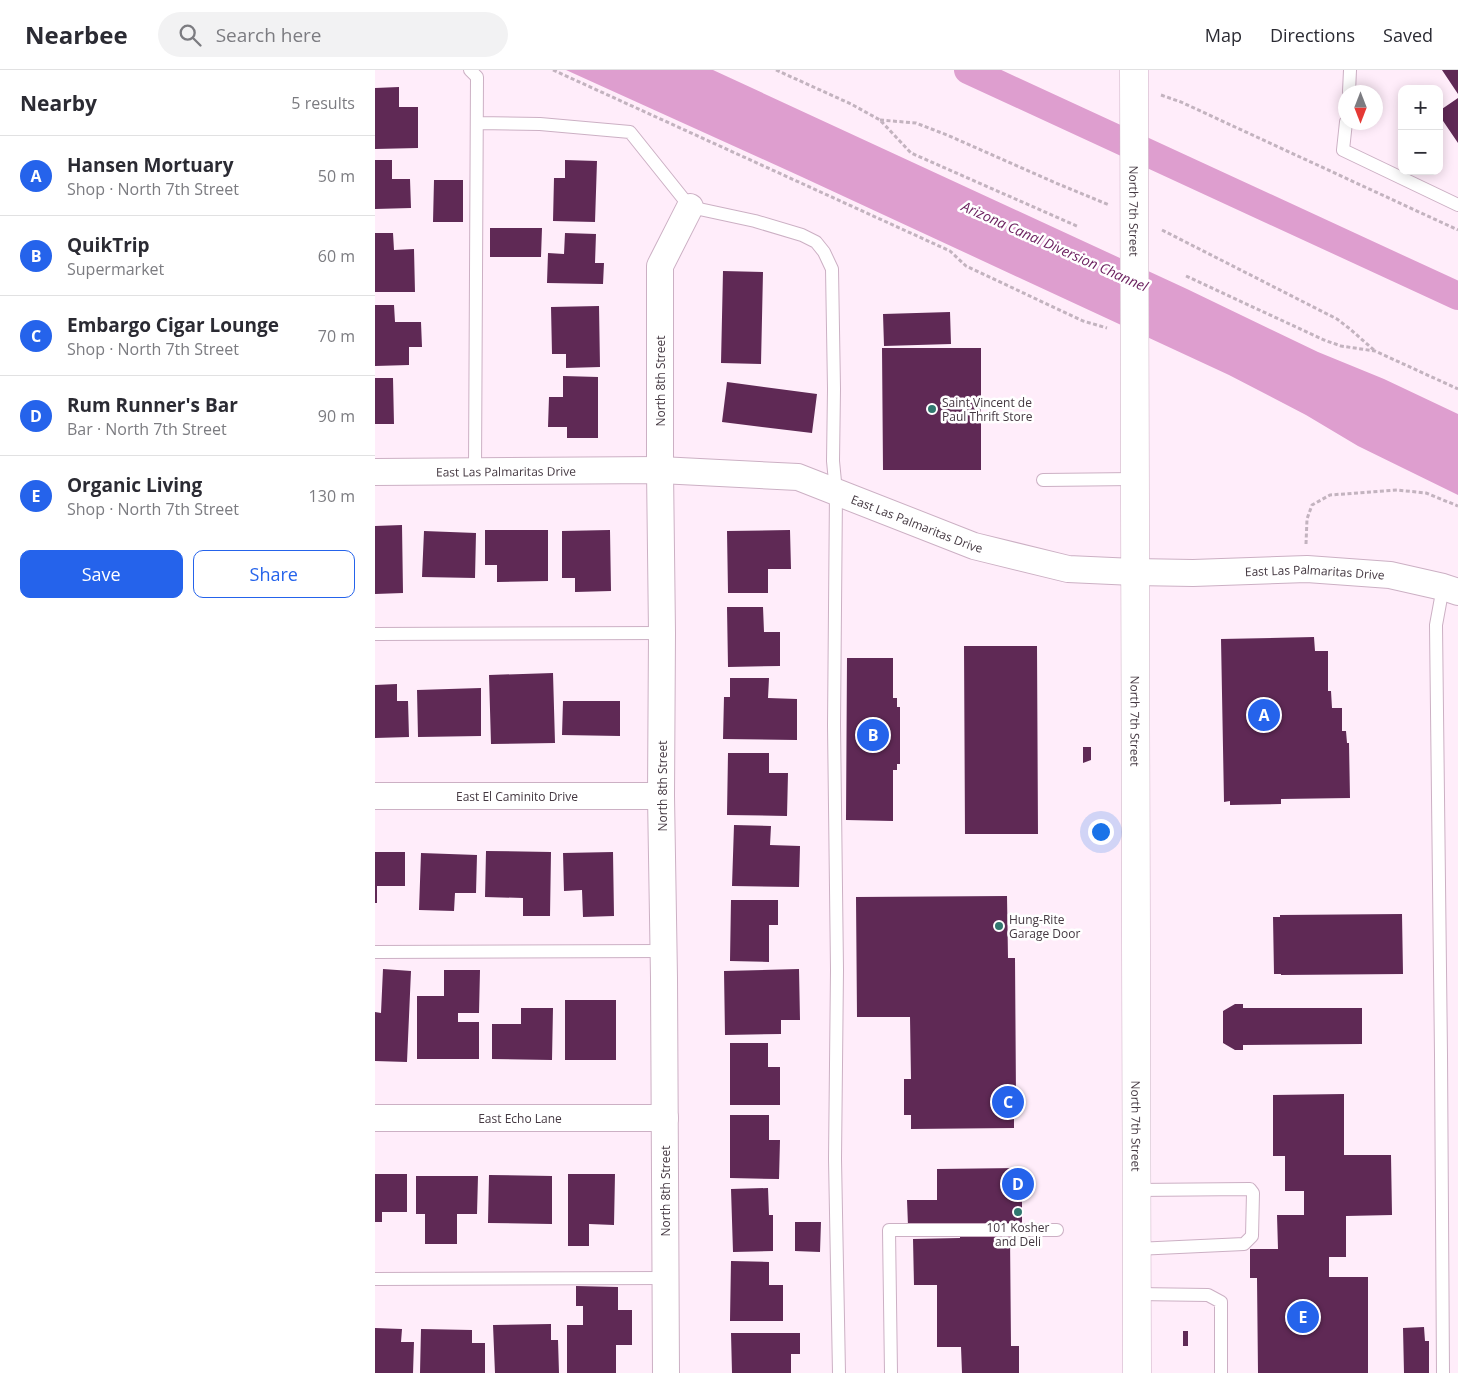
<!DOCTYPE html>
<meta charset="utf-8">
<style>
body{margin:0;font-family:"Open Sans",sans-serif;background:#f2f2f3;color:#2b2b33}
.controls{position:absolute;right:15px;top:15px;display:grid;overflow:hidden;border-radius:10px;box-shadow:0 2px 12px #0003}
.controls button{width:45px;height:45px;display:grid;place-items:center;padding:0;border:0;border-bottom:1px solid #e1e1e2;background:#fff;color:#2b2b33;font:25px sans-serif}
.compass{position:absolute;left:963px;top:15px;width:45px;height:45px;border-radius:50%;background:#fff;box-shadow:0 2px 12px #0003;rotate:180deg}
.you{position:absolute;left:725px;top:761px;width:18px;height:18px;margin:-12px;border:4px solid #fff;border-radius:50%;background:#1a73e8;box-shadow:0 0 0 8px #1a73e833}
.badge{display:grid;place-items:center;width:32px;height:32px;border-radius:50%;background:#2563eb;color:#fff;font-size:16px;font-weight:700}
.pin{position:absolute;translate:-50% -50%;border:2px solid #fff;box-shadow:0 1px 5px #0006}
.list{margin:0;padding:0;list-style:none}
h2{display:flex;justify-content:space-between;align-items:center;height:65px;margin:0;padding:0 20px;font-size:21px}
h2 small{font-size:16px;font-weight:400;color:#7c7c81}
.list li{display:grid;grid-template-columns:32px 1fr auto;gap:15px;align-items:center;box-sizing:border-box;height:80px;padding:0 20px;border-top:1px solid #e1e1e2}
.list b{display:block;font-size:19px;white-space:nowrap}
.list p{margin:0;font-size:16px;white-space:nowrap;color:#7c7c81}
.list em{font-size:16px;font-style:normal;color:#7c7c81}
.actions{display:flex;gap:10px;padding:15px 20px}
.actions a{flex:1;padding:11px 0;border:1px solid #2563eb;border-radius:10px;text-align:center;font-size:18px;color:#2563eb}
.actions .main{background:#2563eb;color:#fff}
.icon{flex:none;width:28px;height:28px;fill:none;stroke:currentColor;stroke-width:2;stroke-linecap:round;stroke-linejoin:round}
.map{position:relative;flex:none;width:1083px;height:1303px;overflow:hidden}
header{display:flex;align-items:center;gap:30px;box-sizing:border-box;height:70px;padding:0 25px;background:#fff;border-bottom:1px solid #e1e1e2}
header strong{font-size:24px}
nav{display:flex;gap:28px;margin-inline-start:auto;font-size:18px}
.search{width:350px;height:45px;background:#f2f2f3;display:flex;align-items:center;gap:12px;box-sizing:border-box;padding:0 18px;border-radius:28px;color:#7c7c81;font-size:19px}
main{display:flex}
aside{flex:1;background:#fff}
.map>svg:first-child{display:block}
.water{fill:#de9ecf}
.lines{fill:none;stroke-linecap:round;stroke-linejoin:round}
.canal{stroke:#de9ecf;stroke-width:28}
.building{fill:#5f2955}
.lane-casing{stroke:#ccb0c4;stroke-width:14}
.street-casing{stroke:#ccb0c4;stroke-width:28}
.primary-casing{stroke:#ccb0c4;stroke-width:29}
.path{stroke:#c3b3bf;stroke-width:3;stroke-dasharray:4 2.5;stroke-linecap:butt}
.lane{stroke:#fff;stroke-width:12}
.street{stroke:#fff;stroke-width:26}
.primary{stroke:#fff;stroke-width:28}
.poi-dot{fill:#30776f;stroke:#fff;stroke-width:2}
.labels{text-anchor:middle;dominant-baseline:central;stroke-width:5;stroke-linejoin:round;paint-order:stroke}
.street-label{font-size:12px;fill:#443841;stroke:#fff}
.poi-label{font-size:12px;fill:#443841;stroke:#fff;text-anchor:start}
.water-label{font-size:14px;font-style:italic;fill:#6c2260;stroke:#fff}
</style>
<header>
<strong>Nearbee</strong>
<div class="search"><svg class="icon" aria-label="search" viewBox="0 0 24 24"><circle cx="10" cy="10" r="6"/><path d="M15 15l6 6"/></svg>Search here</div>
<nav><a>Map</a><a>Directions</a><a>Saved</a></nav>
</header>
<main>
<aside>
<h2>Nearby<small>5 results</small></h2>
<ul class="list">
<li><span class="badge">A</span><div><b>Hansen Mortuary</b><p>Shop · North 7th Street</p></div><em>50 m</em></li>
<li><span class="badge">B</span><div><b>QuikTrip</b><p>Supermarket</p></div><em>60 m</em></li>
<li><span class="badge">C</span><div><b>Embargo Cigar Lounge</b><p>Shop · North 7th Street</p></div><em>70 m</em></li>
<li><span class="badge">D</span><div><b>Rum Runner's Bar</b><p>Bar · North 7th Street</p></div><em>90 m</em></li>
<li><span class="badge">E</span><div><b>Organic Living</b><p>Shop · North 7th Street</p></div><em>130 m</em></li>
</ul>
<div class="actions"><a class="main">Save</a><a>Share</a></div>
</aside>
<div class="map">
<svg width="1083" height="1303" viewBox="0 0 1083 1303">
<rect width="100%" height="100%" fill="#ffedfa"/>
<path class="water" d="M 191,0 L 338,0 L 812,219 L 943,282 L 1009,309 L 1083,344 L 1083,425 L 983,376 L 931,345 L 854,305 L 427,107 Z"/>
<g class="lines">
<path class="canal" d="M 593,0 L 1083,226"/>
</g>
<path class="building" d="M 1067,0 L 1083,0 L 1083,24 Z
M 24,17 L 24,37 L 43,37 L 43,78 L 0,79 L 0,18 Z
M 1083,28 L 1083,73 L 1064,45 L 1064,41 Z
M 0,90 L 17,90 L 17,109 L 35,109 L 36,138 L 0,139 Z
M 190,90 L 222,91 L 220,152 L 178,151 L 179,108 L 190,108 Z
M 59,110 L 88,110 L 88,152 L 58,152 Z
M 115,158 L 167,158 L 166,187 L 115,187 Z
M 0,163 L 18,163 L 19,180 L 39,179 L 40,222 L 0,222 Z
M 190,163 L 221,164 L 220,193 L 229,193 L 228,214 L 172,213 L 173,183 L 189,184 Z
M 348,201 L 388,202 L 386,294 L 346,293 Z
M 0,235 L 19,235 L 20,252 L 46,252 L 47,277 L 34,277 L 34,295 L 0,296 Z
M 224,236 L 225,297 L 191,298 L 191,284 L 177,284 L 176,237 Z
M 575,242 L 576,274 L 509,276 L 508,244 Z
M 507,278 L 606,278 L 606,400 L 508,400 Z
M 188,306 L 223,307 L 223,368 L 192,368 L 192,357 L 173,357 L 174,327 L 188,327 Z
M 0,308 L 18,308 L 19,354 L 0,354 Z
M 352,312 L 442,324 L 437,363 L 347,352 Z
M 27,455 L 28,523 L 0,524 L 0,456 Z
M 110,460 L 173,460 L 173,511 L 122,512 L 122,495 L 110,495 Z
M 235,460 L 236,521 L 200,522 L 200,508 L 187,508 L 187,461 Z
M 415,460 L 416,499 L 393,499 L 393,523 L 353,523 L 352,461 Z
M 49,461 L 101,463 L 100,508 L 47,507 Z
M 352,537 L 388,537 L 389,562 L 405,562 L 405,596 L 353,597 Z
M 939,567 L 940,581 L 953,581 L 953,621 L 956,621 L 957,638 L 967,638 L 967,661 L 971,661 L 972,673 L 974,673 L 975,728 L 906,729 L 906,734 L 855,735 L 855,731 L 849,732 L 846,569 Z
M 589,576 L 662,576 L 663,764 L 590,764 Z
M 472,588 L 518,588 L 518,628 L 522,628 L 522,637 L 525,637 L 525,694 L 522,694 L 522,700 L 518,700 L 518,751 L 471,750 Z
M 178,603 L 180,673 L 116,674 L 114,605 Z
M 355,608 L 394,608 L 393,628 L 422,629 L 422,670 L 348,669 L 349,627 L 355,627 Z
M 22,614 L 22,631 L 33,631 L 34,667 L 0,668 L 0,615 Z
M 106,618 L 106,666 L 43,667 L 42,620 Z
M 188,631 L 245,631 L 245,666 L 187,665 Z
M 708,677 L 716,677 L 716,690 L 708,693 Z
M 353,683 L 394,683 L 394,703 L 413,703 L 412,746 L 352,745 Z
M 359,755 L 396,756 L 395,775 L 425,776 L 424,817 L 357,816 Z
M 111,781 L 176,782 L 175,846 L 148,846 L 148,828 L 110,827 Z
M 0,782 L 30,782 L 30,816 L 2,816 L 2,833 L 0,833 Z
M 238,782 L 239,846 L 208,847 L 207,820 L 189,821 L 188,783 Z
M 46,783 L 102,785 L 101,823 L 80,823 L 79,841 L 44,840 Z
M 632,826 L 633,888 L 640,888 L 641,1027 L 634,1027 L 635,1036 L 639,1036 L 639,1058 L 536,1059 L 536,1045 L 529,1045 L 529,1009 L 536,1009 L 535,947 L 482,947 L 481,827 Z
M 356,830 L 403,830 L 403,855 L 394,855 L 394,892 L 355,891 Z
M 1027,844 L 1028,904 L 906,905 L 906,904 L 899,904 L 898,847 L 905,847 L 905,845 Z
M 8,899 L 36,901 L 32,992 L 0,991 L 0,942 L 6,943 Z
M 424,899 L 425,950 L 406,950 L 406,964 L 350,965 L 349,901 Z
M 69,900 L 105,900 L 104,943 L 83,943 L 83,952 L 104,952 L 104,989 L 42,989 L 42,926 L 69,926 Z
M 190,930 L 241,930 L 241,990 L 190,990 Z
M 860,934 L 868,934 L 868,938 L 987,938 L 987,974 L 868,975 L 868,980 L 860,980 L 848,973 L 848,941 Z
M 146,938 L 178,938 L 177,990 L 117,989 L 117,954 L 146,954 Z
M 355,973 L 393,973 L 393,997 L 405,997 L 405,1035 L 355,1035 Z
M 969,1024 L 969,1085 L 1016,1085 L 1017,1145 L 971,1146 L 971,1187 L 954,1187 L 954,1207 L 993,1207 L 993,1303 L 883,1303 L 882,1208 L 875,1208 L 875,1179 L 903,1179 L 902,1145 L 929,1145 L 929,1121 L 910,1121 L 910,1086 L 898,1086 L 898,1025 Z
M 355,1045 L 394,1045 L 394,1070 L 405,1070 L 404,1109 L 355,1108 Z
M 647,1098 L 647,1155 L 533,1156 L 532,1130 L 562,1130 L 562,1099 Z
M 0,1104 L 32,1104 L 32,1142 L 7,1142 L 7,1152 L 0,1152 Z
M 193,1104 L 240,1104 L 239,1155 L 214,1154 L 214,1176 L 193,1176 Z
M 114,1105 L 177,1106 L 177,1154 L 113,1153 Z
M 41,1106 L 103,1106 L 102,1144 L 82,1144 L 82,1174 L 50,1174 L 50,1144 L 41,1144 Z
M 393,1118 L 394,1145 L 398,1145 L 398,1181 L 358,1182 L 356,1119 Z
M 420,1152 L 446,1152 L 445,1182 L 420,1181 Z
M 585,1163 L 635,1165 L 636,1276 L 644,1276 L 644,1303 L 587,1303 L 586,1277 L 562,1277 L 562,1215 L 539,1215 L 538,1169 L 585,1168 Z
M 356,1191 L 394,1192 L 394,1215 L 408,1215 L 408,1251 L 355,1251 Z
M 201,1216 L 243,1217 L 243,1240 L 257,1240 L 257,1275 L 241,1275 L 241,1303 L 192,1303 L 192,1255 L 208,1255 L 208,1236 L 201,1236 Z
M 176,1254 L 176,1270 L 183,1270 L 184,1303 L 120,1303 L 118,1255 Z
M 1049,1257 L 1050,1271 L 1054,1271 L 1054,1303 L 1029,1303 L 1028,1258 Z
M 0,1258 L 27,1259 L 26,1272 L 39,1272 L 38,1303 L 0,1303 Z
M 46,1259 L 97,1260 L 97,1273 L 110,1273 L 110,1303 L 45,1303 Z
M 808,1261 L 813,1261 L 813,1276 L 808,1276 Z
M 356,1263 L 425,1263 L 425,1284 L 416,1284 L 416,1303 L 357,1303 Z"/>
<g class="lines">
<defs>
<path id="lane" d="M 95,0 L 102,7 L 100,401
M 974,22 L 975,0
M 971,52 L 968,80 L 1083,135
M 102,53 L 165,54 L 255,62 L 315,137 L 380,151 L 427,165 L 441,172 L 449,182 L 457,199 L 459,319 L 458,391 L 461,422 L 459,655 L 462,900 L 460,1089 L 464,1303
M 668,410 L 759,409
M 0,564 L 287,563
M 0,882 L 289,881
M 761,1120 L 875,1119 L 878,1123 L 877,1166 L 869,1174 L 761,1179
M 0,1209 L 290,1208
M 762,1224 L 833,1225 L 846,1232 L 846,1303
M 516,1303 L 514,1160 L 682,1160
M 1068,1303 L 1066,985 L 1061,555 L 1068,517"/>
<g id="street">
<path id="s1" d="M 0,402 L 285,400 L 423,407 L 599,476 L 693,499 L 759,502 L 818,503 L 932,499 L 1015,505 L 1068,517 L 1083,522"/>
<path id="s2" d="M 0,726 L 286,726"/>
<path id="s3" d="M 0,1048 L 290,1048"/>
<path d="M 291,1303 L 289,908 L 286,726 L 287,563 L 285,400 L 285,196 L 315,137"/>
</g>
<g id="primary">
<path id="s4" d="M 759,0 L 762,1303"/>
</g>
</defs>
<use href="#lane" class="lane-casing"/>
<use href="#street" class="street-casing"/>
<use href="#primary" class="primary-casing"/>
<path class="path" d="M 178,0 L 575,181 L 591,196 L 708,251 L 732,258
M 401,0 L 476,34 L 505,50 L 536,83 L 704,157
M 786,25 L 806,32 L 1083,160
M 505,50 L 541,53 L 572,65 L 681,113 L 734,135
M 787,160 L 962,249 L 975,259 L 1000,281
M 811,206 L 949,270 L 966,276 L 1000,281 L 1083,319
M 931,474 L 932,449 L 937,435 L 955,425 L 1022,420 L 1051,423 L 1083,436"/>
<use href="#lane" class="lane"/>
<use href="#street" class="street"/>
<use href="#primary" class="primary"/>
</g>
<g class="poi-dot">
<circle cx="557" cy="339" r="5"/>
<circle cx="624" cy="856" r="5"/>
<circle cx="643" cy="1142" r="5"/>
</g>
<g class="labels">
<g class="street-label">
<text stroke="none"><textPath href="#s4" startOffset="141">North 7th Street</textPath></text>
<text transform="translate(285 311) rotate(-90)">North 8th Street</text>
<text stroke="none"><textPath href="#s1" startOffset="131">East Las Palmaritas Drive</textPath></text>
<text stroke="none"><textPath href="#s1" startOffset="551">East Las Palmaritas Drive</textPath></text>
<text stroke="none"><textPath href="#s1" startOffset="956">East Las Palmaritas Drive</textPath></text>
<text stroke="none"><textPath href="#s4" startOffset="651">North 7th Street</textPath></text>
<text transform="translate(287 716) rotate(-90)">North 8th Street</text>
<text stroke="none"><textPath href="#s2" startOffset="142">East El Caminito Drive</textPath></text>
<text stroke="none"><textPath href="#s3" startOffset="145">East Echo Lane</textPath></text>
<text stroke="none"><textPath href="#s4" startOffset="1056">North 7th Street</textPath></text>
<text transform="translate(290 1121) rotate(-90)">North 8th Street</text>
</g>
<g class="poi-label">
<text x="567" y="332">Saint Vincent de<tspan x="567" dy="14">Paul Thrift Store</tspan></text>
<text x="634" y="849">Hung-Rite<tspan x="634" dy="14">Garage Door</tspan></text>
<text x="643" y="1157" text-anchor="middle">101 Kosher<tspan x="643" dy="14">and Deli</tspan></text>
</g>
<g class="water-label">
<text transform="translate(680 176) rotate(24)">Arizona Canal Diversion Channel</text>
</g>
</g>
</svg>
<div class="controls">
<button>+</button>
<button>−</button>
</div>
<svg class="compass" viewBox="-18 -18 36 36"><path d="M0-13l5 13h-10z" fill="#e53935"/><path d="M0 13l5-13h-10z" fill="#7c7c81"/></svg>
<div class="you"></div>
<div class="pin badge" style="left:889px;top:645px">A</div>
<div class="pin badge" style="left:498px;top:665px">B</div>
<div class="pin badge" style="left:633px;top:1032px">C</div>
<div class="pin badge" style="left:643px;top:1114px">D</div>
<div class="pin badge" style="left:928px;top:1247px">E</div>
</div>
</main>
